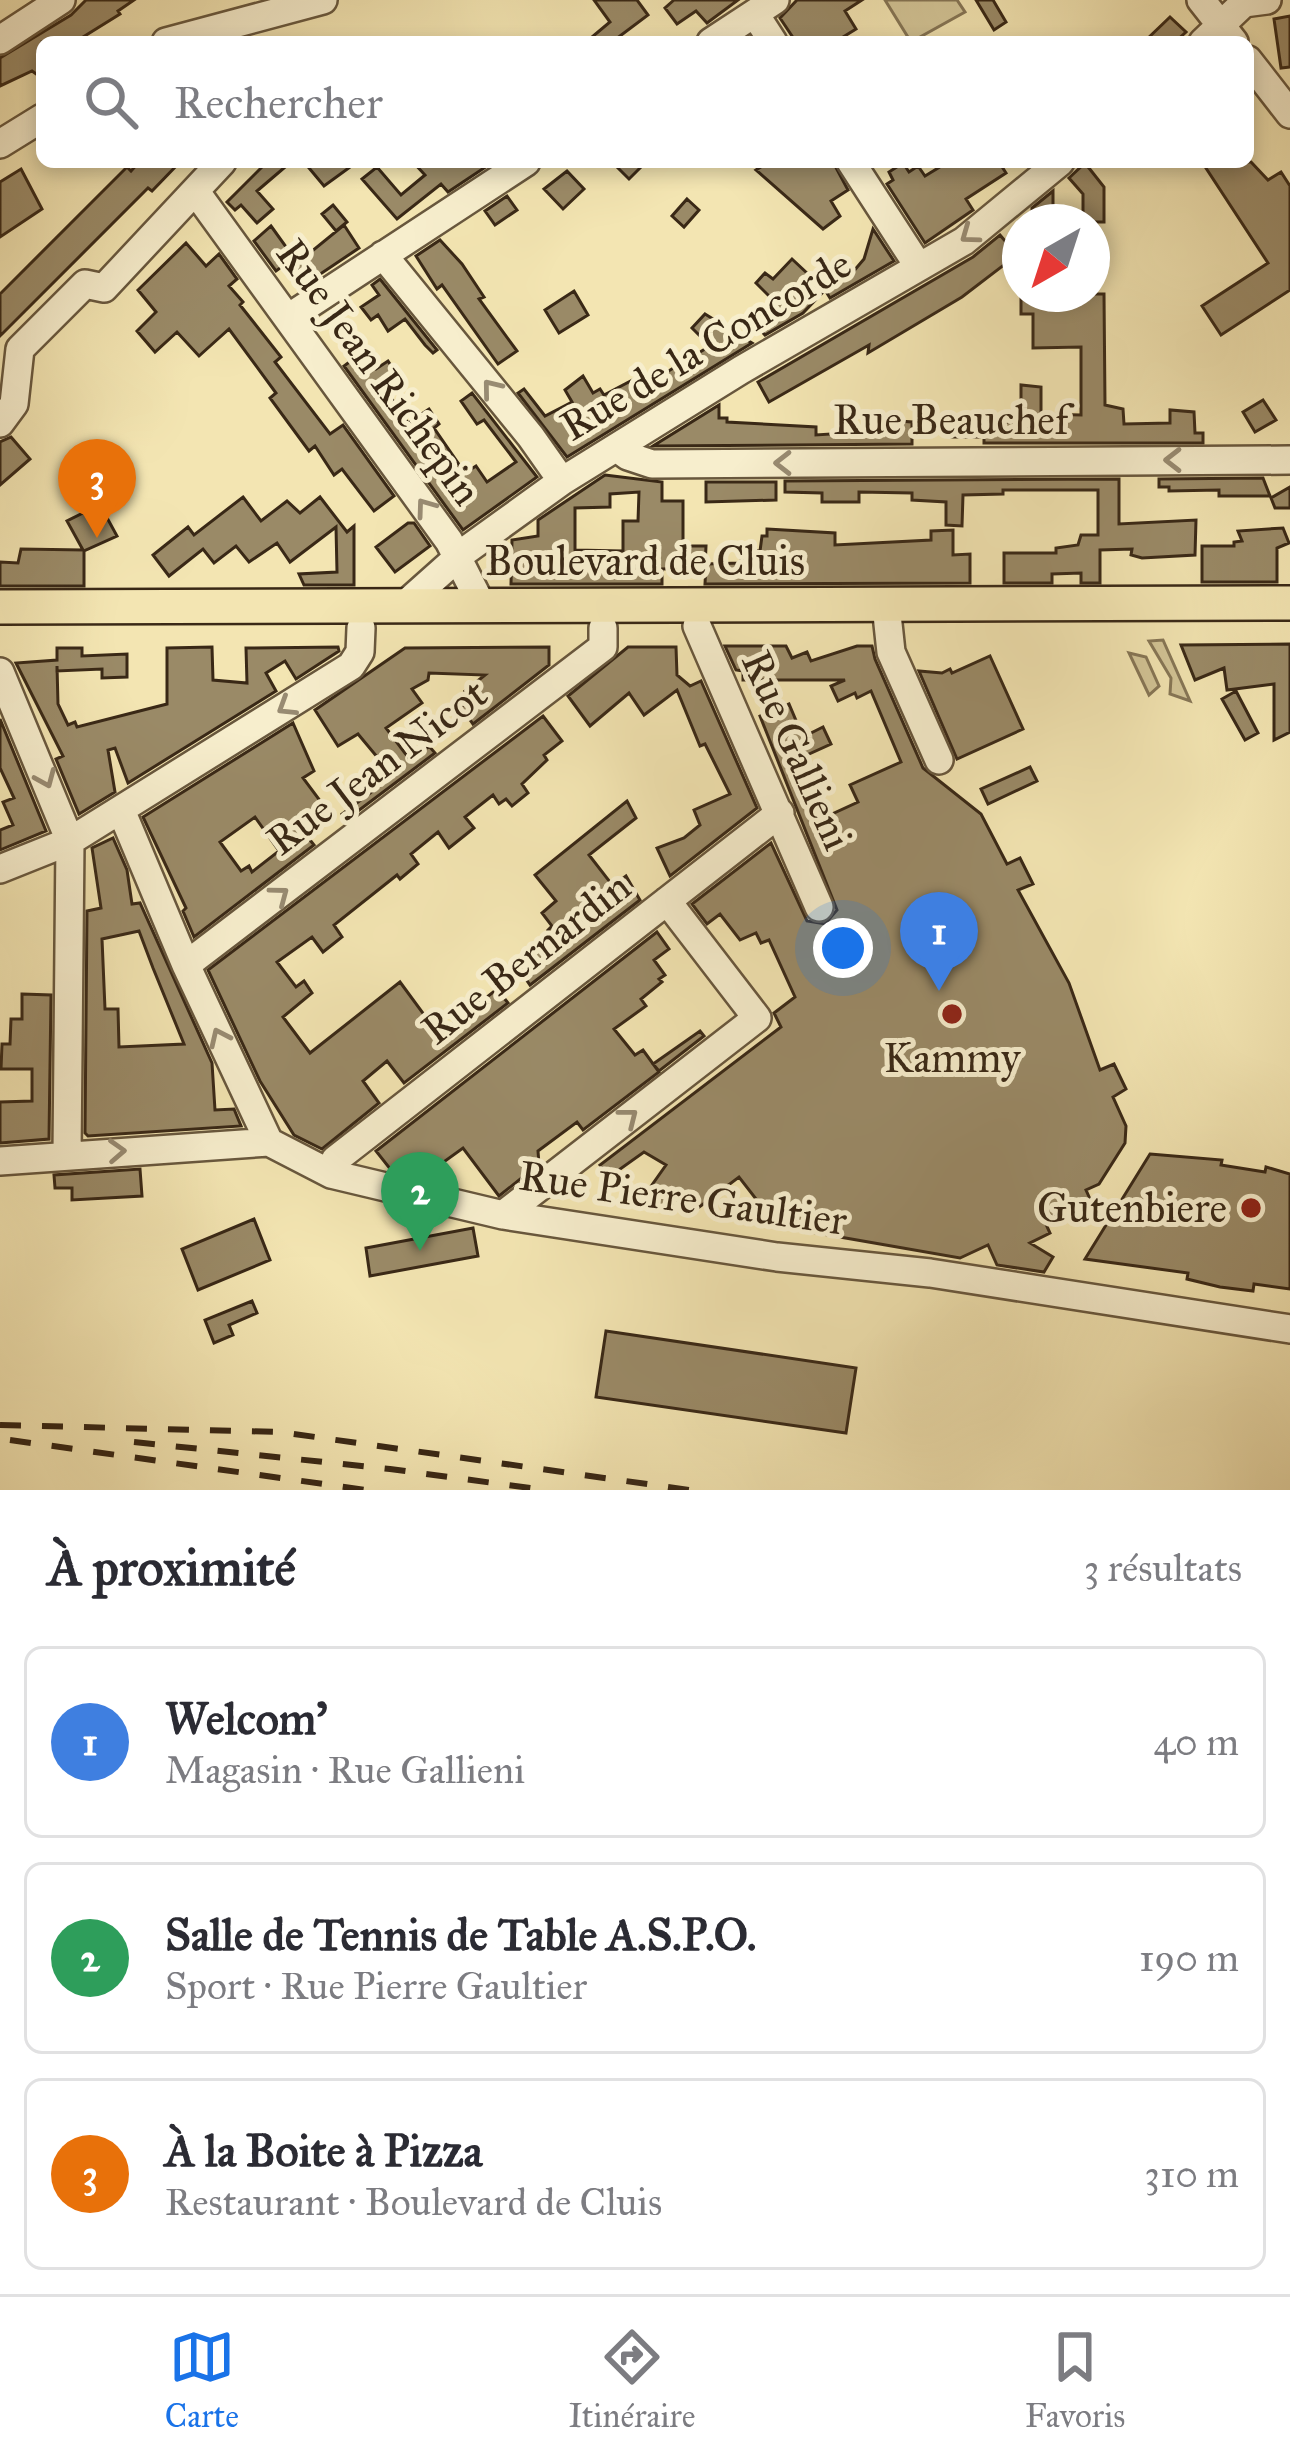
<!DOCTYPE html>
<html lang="fr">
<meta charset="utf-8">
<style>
body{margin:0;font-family:"IM FELL Great Primer",serif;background:#f2f2f3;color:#2b2b33}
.compass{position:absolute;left:1002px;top:204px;width:108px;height:108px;border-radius:50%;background:#fff;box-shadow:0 6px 18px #0003;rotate:219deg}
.you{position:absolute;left:843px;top:948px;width:42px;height:42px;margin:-30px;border:9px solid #fff;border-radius:50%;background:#1a73e8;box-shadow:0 0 0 18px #1a73e833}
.badge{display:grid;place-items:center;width:78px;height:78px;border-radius:50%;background:#1a73e8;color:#fff;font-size:39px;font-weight:700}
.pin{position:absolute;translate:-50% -99px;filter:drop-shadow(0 3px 6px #0008)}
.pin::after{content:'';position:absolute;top:63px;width:42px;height:36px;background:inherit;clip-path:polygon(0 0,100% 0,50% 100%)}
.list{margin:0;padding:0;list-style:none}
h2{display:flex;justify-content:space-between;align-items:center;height:156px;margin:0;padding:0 48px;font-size:51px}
h2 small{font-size:39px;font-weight:400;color:#7c7c81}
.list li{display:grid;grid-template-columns:78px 1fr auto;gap:36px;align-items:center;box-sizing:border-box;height:192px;margin:0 24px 24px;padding:0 24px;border:3px solid #e1e1e2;border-radius:18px}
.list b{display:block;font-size:45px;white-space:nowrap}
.list p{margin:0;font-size:39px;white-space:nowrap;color:#7c7c81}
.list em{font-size:39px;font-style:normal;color:#7c7c81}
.icon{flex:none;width:66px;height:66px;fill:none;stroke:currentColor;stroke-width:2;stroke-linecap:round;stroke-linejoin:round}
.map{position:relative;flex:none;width:1290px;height:1490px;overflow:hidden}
.search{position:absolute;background:#fff;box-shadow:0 6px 18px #0003;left:36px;right:36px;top:36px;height:132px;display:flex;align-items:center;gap:30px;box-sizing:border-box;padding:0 42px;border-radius:18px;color:#7c7c81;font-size:45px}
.sheet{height:804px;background:#fff}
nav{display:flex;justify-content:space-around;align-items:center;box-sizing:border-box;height:168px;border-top:3px solid #e1e1e2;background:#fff;font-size:33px;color:#7c7c81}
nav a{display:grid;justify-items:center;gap:6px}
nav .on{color:#1a73e8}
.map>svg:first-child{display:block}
.green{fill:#d3c597;stroke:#867656;stroke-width:3}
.building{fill:#9a8a67;stroke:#392816;stroke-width:3;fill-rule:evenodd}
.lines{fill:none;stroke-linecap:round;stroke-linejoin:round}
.minor-casing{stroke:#68573d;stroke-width:32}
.major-casing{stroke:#392816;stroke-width:38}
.minor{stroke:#f7eecd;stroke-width:27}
.major{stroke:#f3e5b2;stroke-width:33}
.rail{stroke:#392816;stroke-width:6;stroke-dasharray:21 21;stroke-linecap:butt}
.oneway{stroke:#988b72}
.poi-dot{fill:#8f2418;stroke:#f7eecd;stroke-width:4.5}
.labels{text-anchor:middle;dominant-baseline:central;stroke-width:10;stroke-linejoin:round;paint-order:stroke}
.street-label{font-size:42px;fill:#392816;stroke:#f7eecd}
.poi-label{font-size:42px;fill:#392816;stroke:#f7eecd}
</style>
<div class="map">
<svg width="1290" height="1490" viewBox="0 0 1290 1490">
<rect width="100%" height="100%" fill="#f3e5b2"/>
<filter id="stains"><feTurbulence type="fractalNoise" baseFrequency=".00167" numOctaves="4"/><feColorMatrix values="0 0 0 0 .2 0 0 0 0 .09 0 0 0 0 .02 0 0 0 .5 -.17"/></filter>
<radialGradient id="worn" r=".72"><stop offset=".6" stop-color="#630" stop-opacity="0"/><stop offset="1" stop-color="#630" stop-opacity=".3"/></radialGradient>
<path class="green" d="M 885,0 L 957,0 L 965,12 L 911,42 Z
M 1163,640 L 1190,701 L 1170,694 L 1171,678 L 1149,641 Z
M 1129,653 L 1146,657 L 1159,686 L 1149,695 Z"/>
<path class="building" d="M 86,0 L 134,0 L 118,11 L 120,14 L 75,42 L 42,42 L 42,78 L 32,71 L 0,86 L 0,58 L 71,15 Z
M 594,0 L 637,0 L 648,15 L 612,42 L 586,42 L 610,22 Z
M 674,0 L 738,0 L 707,23 L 696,11 L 677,24 L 665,8 Z
M 797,0 L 862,0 L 845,11 L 856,29 L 835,42 L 796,42 L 780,18 Z
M 976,0 L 993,0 L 1006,22 L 994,30 Z
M 1290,16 L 1290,67 L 1281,68 L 1274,19 Z
M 1170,17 L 1186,32 L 1175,42 L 1144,42 Z
M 139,162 L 180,162 L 152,191 L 148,188 L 0,336 L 0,294 L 127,167 L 131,171 Z
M 267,162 L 291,162 L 257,191 L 273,209 L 257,223 L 241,205 L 235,210 L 227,202 Z
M 304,162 L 357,162 L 324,186 Z
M 413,162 L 493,162 L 448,192 L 441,184 L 397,219 L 362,179 L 377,167 L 401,195 L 425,175 Z
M 612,162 L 646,162 L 629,179 Z
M 769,162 L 833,162 L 848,190 L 831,201 L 840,216 L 823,229 L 756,170 Z
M 948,162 L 999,162 L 1006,173 L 966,199 L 973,210 L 925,243 L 887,184 L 893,180 L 889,172 L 903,163 L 909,172 L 918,166 L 925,176 Z
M 1202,162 L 1251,162 L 1268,180 L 1281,172 L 1290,186 L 1290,290 L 1221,335 L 1202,306 L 1268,263 Z
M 1085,163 L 1104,187 L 1104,222 L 1083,222 L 1083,194 L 1069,178 Z
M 21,169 L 42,209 L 0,237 L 0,182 Z
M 567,171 L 584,189 L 563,209 L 544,189 Z
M 1053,191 L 1053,222 L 1032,222 L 1032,208 Z
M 507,196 L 517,210 L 495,225 L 485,211 Z
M 687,199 L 699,210 L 684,227 L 672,216 Z
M 333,205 L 347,222 L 336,231 L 322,214 Z
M 344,225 L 359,248 L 307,283 L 295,265 Z
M 271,226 L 294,258 L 276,271 L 254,241 Z
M 873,229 L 894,261 L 830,298 L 825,290 L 803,313 L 765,335 L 754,324 L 775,302 L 756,283 L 765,273 L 773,279 L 792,259 L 822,287 L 837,270 L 847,279 L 864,259 Z
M 1000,235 L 1017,255 L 962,297 L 868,353 L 869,345 L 769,402 L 758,382 L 973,257 Z
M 440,240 L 462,264 L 484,297 L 479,299 L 517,351 L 498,364 L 442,285 L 437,289 L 416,256 Z
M 186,243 L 206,266 L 219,254 L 237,279 L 229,286 L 243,302 L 240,305 L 281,357 L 275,362 L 330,434 L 343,425 L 394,496 L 374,511 L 342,469 L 334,475 L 315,446 L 309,451 L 270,398 L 276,393 L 229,329 L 199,356 L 177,332 L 155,352 L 137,331 L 156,312 L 138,290 Z
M 380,279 L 437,350 L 433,353 L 425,345 L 405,319 L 388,331 L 378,315 L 371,320 L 361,307 L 379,295 L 372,285 Z
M 574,291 L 588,315 L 559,333 L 545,310 Z
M 1021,294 L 1104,294 L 1105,405 L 1123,409 L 1124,424 L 1170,423 L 1170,410 L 1194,412 L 1195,433 L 1203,433 L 1203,443 L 984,443 L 984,437 L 952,437 L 953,422 L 1021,422 L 1021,385 L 1041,387 L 1041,414 L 1081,415 L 1081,347 L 1033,348 L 1033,314 L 1021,314 Z
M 705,314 L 752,343 L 567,457 L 518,393 L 524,389 L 545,416 L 572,402 L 565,390 L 583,376 L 593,393 L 600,389 L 604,395 L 642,375 L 647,384 L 710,346 L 692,328 Z
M 364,351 L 376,369 L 388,361 L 402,382 L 388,393 L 408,423 L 429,409 L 439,424 L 434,428 L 465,473 L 476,466 L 487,482 L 516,462 L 484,420 L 477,424 L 461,401 L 472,393 L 537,477 L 463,530 L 344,366 Z
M 1263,400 L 1276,420 L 1255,432 L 1243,412 Z
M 719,405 L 719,418 L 727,418 L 727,422 L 816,427 L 816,435 L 877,431 L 886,429 L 886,420 L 912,422 L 912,444 L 653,446 Z
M 11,437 L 30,459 L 0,485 L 0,442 Z
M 605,475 L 662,482 L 662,501 L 683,501 L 683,546 L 706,546 L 705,568 L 662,569 L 662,584 L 511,584 L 512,540 L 538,536 L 538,520 ZM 639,492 L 638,521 L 623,521 L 623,551 L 575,550 L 575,508 L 610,507 L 610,494 Z
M 1263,478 L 1270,496 L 1219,496 L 1219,490 L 1169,491 L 1169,487 L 1159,487 L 1159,479 Z
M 1119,479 L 1119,524 L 1196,520 L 1195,555 L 1142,558 L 1131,555 L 1132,549 L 1100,550 L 1100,583 L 1081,583 L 1081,573 L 1052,574 L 1052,583 L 1004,583 L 1004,553 L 1056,553 L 1056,548 L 1078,545 L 1081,535 L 1098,535 L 1098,490 L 1003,490 L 1003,494 L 963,495 L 962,526 L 946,525 L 946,502 L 912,500 L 912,493 L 859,492 L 859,502 L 822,502 L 822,493 L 785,492 L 785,481 Z
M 706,482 L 776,482 L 776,500 L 706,502 Z
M 1290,487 L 1290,508 L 1275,508 L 1271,498 Z
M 243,497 L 261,521 L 287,501 L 300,513 L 320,497 L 347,532 L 354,526 L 354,585 L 304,585 L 299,574 L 337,572 L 336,527 L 290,562 L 277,543 L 249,562 L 236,546 L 214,563 L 203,549 L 169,576 L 153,555 L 188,527 L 194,535 Z
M 91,509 L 96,519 L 105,514 L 117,536 L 84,551 L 84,586 L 0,586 L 0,562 L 18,563 L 21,549 L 83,550 L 67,521 Z
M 408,523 L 414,523 L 430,546 L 395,572 L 376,547 Z
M 1283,528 L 1289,543 L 1277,548 L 1277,582 L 1202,582 L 1202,546 L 1234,546 L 1234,542 L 1242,541 L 1238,531 Z
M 767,529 L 835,533 L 835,545 L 931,540 L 931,531 L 953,530 L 953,555 L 970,554 L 970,583 L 705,584 L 706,564 L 741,563 L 741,551 L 760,551 L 762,536 L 767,536 Z
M 1290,644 L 1290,732 L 1274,740 L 1274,684 L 1227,690 L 1224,668 L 1195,680 L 1181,645 Z
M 725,646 L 786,646 L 792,658 L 807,652 L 811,661 L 857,646 L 872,646 L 875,659 L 923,768 L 981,814 L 1007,864 L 1020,858 L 1033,884 L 1018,890 L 1069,983 L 1100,1070 L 1114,1064 L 1126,1089 L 1113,1097 L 1126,1126 L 1125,1143 L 1099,1184 L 1086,1190 L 1090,1199 L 1044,1220 L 1050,1233 L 1030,1243 L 1053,1257 L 1044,1272 L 997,1265 L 988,1245 L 960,1258 L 777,1226 L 739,1177 L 698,1208 L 686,1193 L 670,1206 L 658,1207 L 647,1192 L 666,1165 L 644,1152 L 609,1177 L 600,1165 L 781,1027 L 774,1013 L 795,997 L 769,940 L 761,943 L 756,933 L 740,940 L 720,914 L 707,924 L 692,904 L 771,843 L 807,921 L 825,924 L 837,910 L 760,716 L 789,704 L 803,737 L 823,727 L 831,744 L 796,760 L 821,819 L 858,802 L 850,785 L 901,762 L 871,691 L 857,698 L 855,693 L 838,701 L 831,686 L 845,680 L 743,680 L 743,671 L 736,670 Z
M 212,647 L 213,680 L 247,683 L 246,648 L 338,647 L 339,651 L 296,679 L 285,661 L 266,673 L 276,691 L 128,783 L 115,748 L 108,750 L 115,792 L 79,814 L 56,759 L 63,756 L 16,663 L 57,660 L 57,648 L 82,648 L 82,656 L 127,654 L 127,677 L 102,678 L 102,669 L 57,671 L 57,666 L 58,704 L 68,725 L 75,722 L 77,727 L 167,704 L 167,648 Z
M 549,647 L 549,665 L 473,724 L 461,707 L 471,699 L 465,691 L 485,675 L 429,673 L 428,680 L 412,689 L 422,703 L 386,728 L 411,761 L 429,746 L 435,753 L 346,820 L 342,814 L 393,776 L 358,734 L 338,746 L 315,710 L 405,648 Z
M 628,647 L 676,647 L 677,675 L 690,686 L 701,681 L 757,808 L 670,876 L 657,848 L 684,838 L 700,825 L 694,810 L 730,794 L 705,744 L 700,746 L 677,690 L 644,715 L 629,693 L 590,726 L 568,696 Z
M 990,656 L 1023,729 L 957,759 L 919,671 L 942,673 L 950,669 L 952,673 Z
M 1236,691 L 1258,733 L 1245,740 L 1222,699 Z
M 543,716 L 562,741 L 544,755 L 547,760 L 522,784 L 528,793 L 512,806 L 506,799 L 499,804 L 493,795 L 465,817 L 474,828 L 449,848 L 438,832 L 411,854 L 418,864 L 400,879 L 397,875 L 334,925 L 342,937 L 323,952 L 312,937 L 277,962 L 296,987 L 304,981 L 312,993 L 283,1017 L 310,1053 L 400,982 L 439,1035 L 497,989 L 508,1003 L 404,1083 L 387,1061 L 363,1081 L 379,1103 L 322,1149 L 294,1135 L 260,1081 L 208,970 Z
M 0,719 L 46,831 L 0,850 L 0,830 L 13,825 L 3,802 L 14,798 L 0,768 Z
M 293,723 L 314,771 L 303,778 L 324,806 L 299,826 L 314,845 L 194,937 L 183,911 L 186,908 L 143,817 ZM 255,817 L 279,851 L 252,872 L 249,866 L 241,871 L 220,842 Z
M 1030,767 L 1037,781 L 988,804 L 981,789 Z
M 627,801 L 636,818 L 589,855 L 613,886 L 626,876 L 640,900 L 530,985 L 515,963 L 552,935 L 548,930 L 552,926 L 542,913 L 556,901 L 535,875 Z
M 113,838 L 127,870 L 132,904 L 140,903 L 212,1063 L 215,1110 L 234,1109 L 241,1126 L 88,1136 L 85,1133 L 87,911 L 101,908 L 92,848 ZM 139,931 L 153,968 L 184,1044 L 119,1047 L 118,1009 L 105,1009 L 102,939 Z
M 657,932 L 669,949 L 654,960 L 665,975 L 659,979 L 662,982 L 641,999 L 646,1006 L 614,1029 L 635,1055 L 643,1050 L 659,1072 L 583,1130 L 577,1122 L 538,1151 L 539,1164 L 499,1196 L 463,1148 L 423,1177 L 391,1170 L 376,1151 Z
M 22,994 L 51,995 L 49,1139 L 0,1143 L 0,1102 L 32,1101 L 32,1069 L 1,1069 L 2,1044 L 10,1044 L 11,1019 L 22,1019 Z
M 700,1031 L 704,1036 L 659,1071 L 653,1064 Z
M 1150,1154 L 1222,1160 L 1221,1165 L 1265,1172 L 1266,1167 L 1290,1174 L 1290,1289 L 1254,1284 L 1253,1291 L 1220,1287 L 1187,1279 L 1188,1273 L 1085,1259 Z
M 140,1169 L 142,1196 L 72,1200 L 72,1188 L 55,1188 L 54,1175 Z
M 254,1219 L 270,1260 L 198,1290 L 182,1249 Z
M 473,1228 L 478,1256 L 370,1276 L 366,1248 Z
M 252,1301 L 257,1313 L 229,1325 L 233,1335 L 214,1343 L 205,1320 Z
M 606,1331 L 856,1368 L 846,1433 L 596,1397 Z"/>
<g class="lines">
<defs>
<path id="minor" d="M 1201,0 L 1234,42
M 755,14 L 773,42
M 0,40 L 61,0
M 166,42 L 323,0
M 711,42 L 775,0
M 1203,42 L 1244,3 L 1267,0
M 1248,60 L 1290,114
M 0,144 L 42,118
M 851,162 L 919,267
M 196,192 L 449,541 L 483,608
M 383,255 L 531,437 L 562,481
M 288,318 L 526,162
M 0,423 L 14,404 L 20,349 L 85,284 L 104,288 L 222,162
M 617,448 L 628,456 L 652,464 L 1290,460
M 886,605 L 891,652 L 939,760
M 401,608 L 465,551 L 562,481 L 741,370 L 964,241 L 1060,162
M 697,626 L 819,907
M 0,672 L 70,841 L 67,1154
M 121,810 L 186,965 L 269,1142
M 0,869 L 70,841 L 351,666 L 360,652 L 361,628
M 186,965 L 603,647 L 603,628
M 0,1161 L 269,1142 L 331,1174 L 503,1215 L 777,1257 L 930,1273 L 1290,1329
M 331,1174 L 335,1160 L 780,813
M 503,1215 L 757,1018 L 667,901"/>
<path id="major" d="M 0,607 L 1290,603"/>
</defs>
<use href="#minor" class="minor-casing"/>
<use href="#major" class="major-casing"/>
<use href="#minor" class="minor"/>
<use href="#major" class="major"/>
<path class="rail" d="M 0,1425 L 280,1432 L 689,1490
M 10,1440 L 366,1490
M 134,1442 L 390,1469 L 545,1490"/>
</g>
<defs><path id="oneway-chevron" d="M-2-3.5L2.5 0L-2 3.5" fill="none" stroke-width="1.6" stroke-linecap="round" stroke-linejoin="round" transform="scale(3)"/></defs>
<g class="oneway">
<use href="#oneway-chevron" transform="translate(969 235) rotate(144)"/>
<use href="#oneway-chevron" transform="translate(491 388) rotate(-129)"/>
<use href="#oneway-chevron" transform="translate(1173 460) rotate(180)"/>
<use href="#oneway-chevron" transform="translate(783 463) rotate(180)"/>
<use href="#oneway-chevron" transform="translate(425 507) rotate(-126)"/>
<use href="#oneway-chevron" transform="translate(286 707) rotate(148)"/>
<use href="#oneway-chevron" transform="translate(46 779) rotate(67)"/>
<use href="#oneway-chevron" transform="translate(280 895) rotate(-37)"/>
<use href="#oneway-chevron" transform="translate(219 1037) rotate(-115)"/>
<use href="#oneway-chevron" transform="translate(629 1117) rotate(-38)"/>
<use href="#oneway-chevron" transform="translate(117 1151) rotate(-3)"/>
</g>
<g class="poi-dot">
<circle cx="952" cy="1014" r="12"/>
<circle cx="1251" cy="1208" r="12"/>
</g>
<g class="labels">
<g class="street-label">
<text transform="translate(706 345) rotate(-31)">Rue de la Concorde</text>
<text transform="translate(379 372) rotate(54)">Rue Jean Richepin</text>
<text x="951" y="420">Rue Beauchef</text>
<text x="645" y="561">Boulevard de Cluis</text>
<text transform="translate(797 750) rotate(66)">Rue Gallieni</text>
<text transform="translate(377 767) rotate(-37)">Rue Jean Nicot</text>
<text transform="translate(526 958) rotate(-38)">Rue Bernardin</text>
<text transform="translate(683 1198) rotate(8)">Rue Pierre Gaultier</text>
</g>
<g class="poi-label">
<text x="952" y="1058">Kammy</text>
<text x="1227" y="1208" text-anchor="end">Gutenbiere</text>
</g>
</g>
<rect width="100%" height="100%" filter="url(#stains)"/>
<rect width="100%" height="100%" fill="url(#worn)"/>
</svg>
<svg class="compass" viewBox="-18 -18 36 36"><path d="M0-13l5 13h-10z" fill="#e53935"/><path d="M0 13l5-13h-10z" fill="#7c7c81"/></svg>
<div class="you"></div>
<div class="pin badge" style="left:939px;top:991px;background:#3f7fe0">1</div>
<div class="pin badge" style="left:420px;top:1251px;background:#2e9e5b">2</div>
<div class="pin badge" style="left:97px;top:538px;background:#e8710a">3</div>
<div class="search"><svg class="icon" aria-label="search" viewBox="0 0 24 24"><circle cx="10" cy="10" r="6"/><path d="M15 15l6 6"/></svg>Rechercher</div>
</div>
<section class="sheet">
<h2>À proximité<small>3 résultats</small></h2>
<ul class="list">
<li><span class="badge" style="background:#3f7fe0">1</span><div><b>Welcom'</b><p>Magasin · Rue Gallieni</p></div><em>40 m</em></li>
<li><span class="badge" style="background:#2e9e5b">2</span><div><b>Salle de Tennis de Table A.S.P.O.</b><p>Sport · Rue Pierre Gaultier</p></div><em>190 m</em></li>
<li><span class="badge" style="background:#e8710a">3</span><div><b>À la Boite à Pizza</b><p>Restaurant · Boulevard de Cluis</p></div><em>310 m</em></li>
</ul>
</section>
<nav>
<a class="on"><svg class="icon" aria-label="map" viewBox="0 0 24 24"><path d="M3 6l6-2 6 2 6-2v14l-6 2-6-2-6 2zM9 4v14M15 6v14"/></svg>Carte</a>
<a><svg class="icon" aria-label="directions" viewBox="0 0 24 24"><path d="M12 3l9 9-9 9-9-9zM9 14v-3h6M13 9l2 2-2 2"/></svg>Itinéraire</a>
<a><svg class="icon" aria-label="saved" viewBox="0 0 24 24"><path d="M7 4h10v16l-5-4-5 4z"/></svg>Favoris</a>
</nav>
